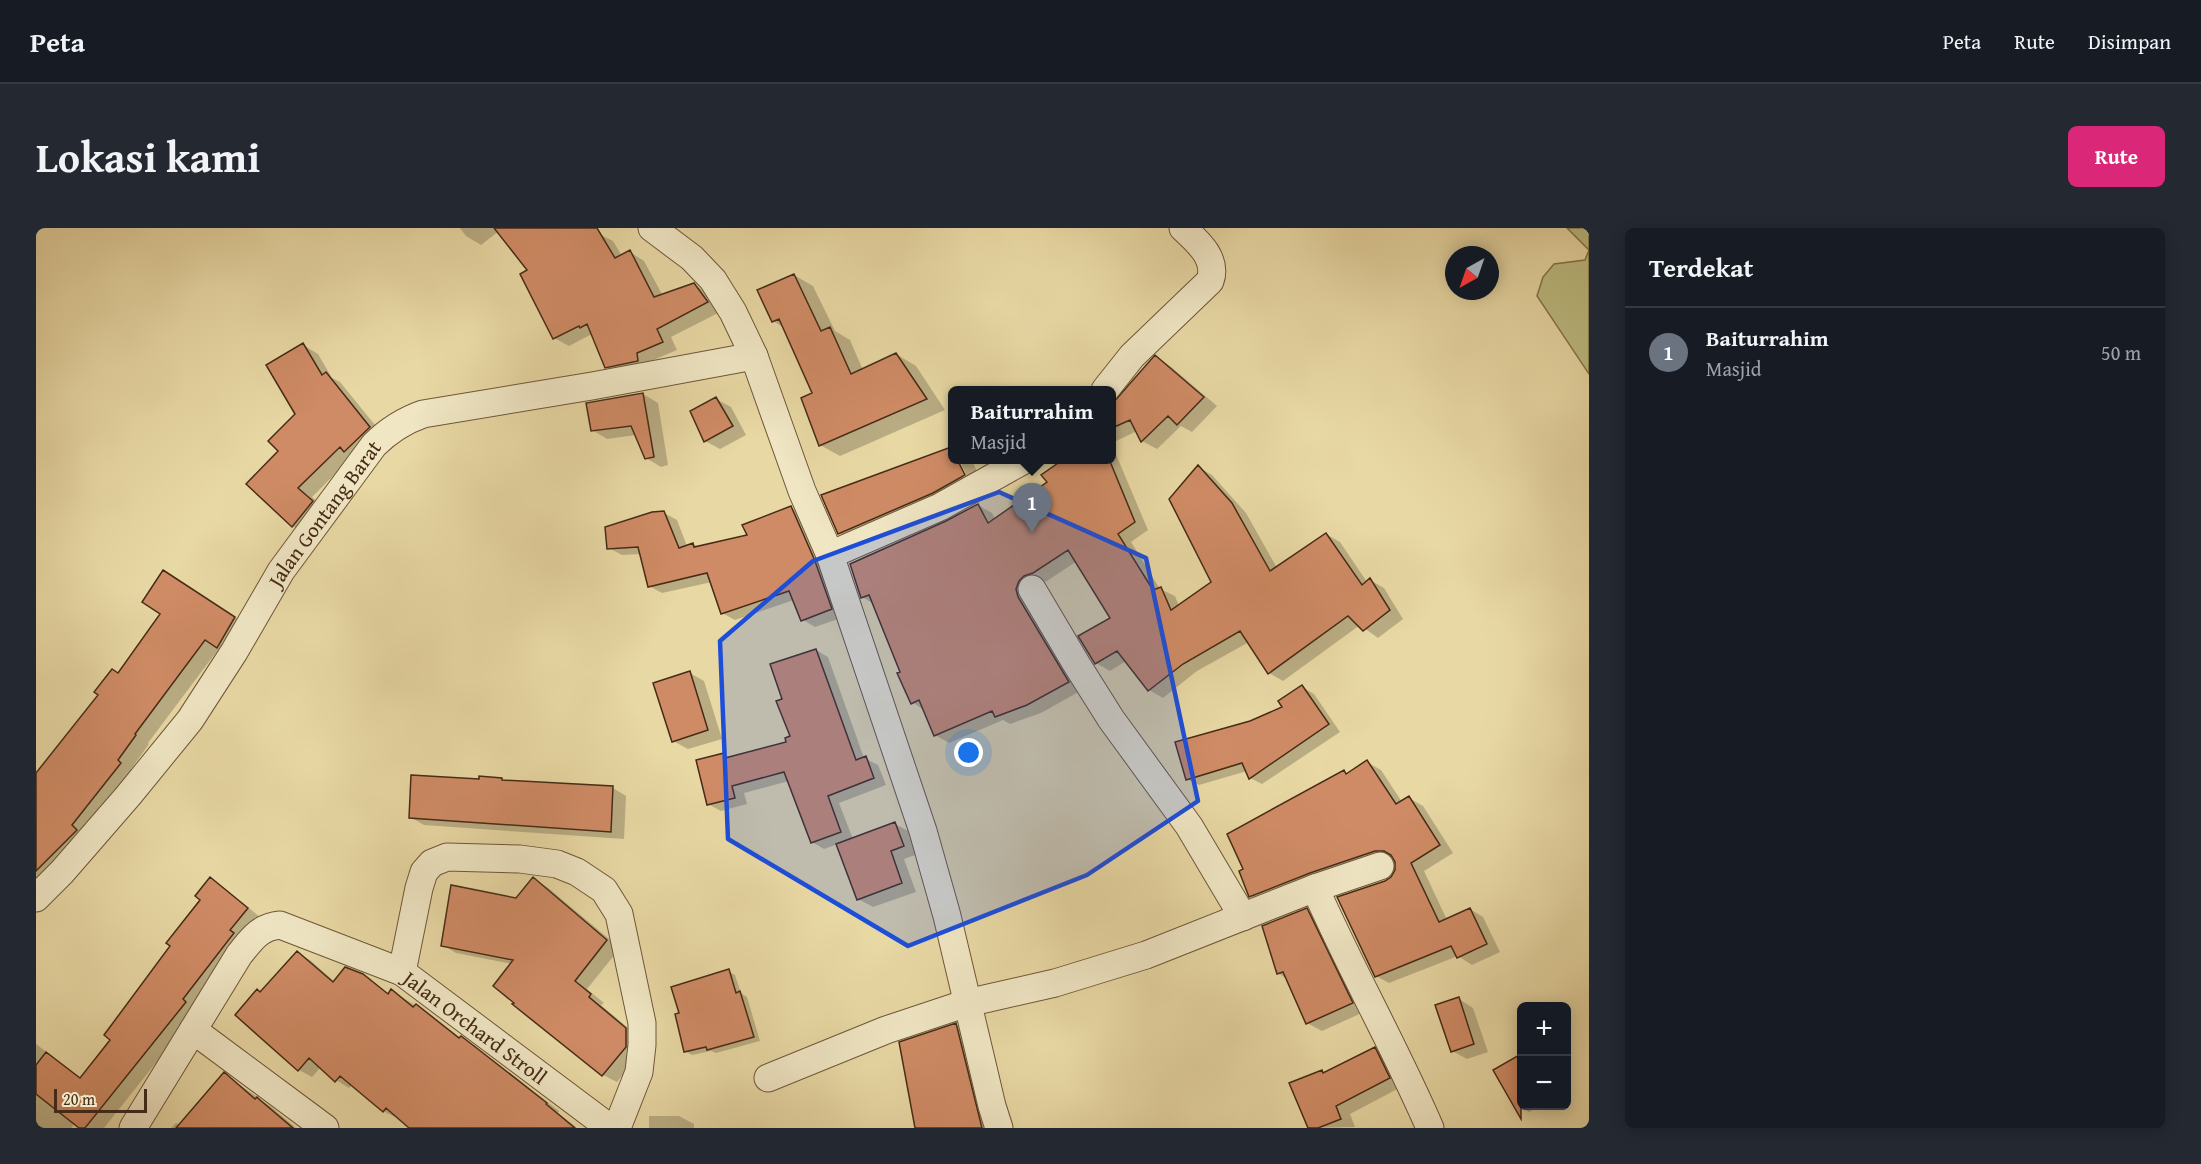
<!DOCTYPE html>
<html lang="id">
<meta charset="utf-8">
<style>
body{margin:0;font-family:"Gentium Book Plus",serif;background:#242831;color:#f1f3f6}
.controls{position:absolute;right:18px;bottom:18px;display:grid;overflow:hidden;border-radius:9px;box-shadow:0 3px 15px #0003}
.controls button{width:54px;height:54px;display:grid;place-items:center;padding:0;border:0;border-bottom:2px solid #363941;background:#171b24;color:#f1f3f6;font:30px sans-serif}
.compass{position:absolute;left:1409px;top:18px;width:54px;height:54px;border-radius:50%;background:#171b24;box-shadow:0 3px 15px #0003;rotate:220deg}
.scale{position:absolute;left:18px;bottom:15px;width:93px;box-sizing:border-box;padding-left:6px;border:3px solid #462b16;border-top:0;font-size:16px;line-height:21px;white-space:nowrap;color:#462b16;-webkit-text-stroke:4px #f0e6c4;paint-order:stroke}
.you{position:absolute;left:933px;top:525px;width:21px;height:21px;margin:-15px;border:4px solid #fff;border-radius:50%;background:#1a73e8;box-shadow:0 0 0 9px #1a73e833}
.badge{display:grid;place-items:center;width:39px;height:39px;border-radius:50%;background:#db2777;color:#fff;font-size:20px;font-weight:700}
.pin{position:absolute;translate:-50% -50px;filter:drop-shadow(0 2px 3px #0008)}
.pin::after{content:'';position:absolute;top:32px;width:21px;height:18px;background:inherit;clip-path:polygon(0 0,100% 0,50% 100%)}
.popup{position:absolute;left:912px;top:158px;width:168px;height:78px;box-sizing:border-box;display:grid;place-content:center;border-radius:9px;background:#171b24;filter:drop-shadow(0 2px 4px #0005);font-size:20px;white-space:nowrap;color:#9ea1a6}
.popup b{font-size:22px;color:#f1f3f6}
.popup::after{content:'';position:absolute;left:50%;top:100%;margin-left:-12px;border:12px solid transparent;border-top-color:#171b24}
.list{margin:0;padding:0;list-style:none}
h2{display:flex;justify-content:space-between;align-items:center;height:78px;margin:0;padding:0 24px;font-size:26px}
h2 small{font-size:20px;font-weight:400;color:#9ea1a6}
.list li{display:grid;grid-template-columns:39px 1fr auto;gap:18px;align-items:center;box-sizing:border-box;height:90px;padding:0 24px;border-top:2px solid #363941}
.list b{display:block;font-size:22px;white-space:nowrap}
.list p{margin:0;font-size:20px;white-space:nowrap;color:#9ea1a6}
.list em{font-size:20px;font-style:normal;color:#9ea1a6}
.map{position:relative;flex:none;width:1553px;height:900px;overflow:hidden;border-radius:9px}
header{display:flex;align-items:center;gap:36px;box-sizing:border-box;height:84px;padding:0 30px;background:#171b24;border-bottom:2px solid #363941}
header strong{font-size:28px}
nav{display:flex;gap:33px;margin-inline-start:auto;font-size:21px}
.intro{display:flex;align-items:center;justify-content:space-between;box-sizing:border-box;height:144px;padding:0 36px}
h1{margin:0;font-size:42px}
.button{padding:15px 27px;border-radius:9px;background:#db2777;color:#fff;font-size:21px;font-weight:700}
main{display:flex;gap:36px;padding:0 36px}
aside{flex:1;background:#171b24;border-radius:9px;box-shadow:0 3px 15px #0003}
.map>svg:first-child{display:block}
.green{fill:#bdbc81;stroke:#82744c;stroke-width:1.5}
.shadow{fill:#0003;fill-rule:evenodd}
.building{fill:#cf8b65;stroke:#462b16;stroke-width:1.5}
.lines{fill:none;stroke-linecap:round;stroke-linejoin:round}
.street-casing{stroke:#6e563a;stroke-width:29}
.street{stroke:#f0e6c4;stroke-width:27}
.marked{fill:#1d4ed8;fill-opacity:0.2;stroke:#1d4ed8;stroke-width:4.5;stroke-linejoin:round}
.labels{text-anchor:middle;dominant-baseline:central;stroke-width:4.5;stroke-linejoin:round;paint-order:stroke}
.street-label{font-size:21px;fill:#462b16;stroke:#f0e6c4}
</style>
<header>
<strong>Peta</strong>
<nav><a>Peta</a><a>Rute</a><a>Disimpan</a></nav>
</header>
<div class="intro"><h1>Lokasi kami</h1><a class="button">Rute</a></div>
<main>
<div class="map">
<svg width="1553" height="900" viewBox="0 0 1553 900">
<rect width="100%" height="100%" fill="#e8d8a4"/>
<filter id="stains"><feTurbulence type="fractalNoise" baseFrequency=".00333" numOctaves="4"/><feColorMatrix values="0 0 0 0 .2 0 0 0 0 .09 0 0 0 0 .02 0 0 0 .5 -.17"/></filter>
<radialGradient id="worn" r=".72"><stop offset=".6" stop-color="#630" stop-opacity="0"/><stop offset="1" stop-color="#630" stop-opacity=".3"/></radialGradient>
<path class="green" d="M 1531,0 L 1553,0 L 1553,146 L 1501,68 L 1507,49 L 1518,36 L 1549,32 L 1553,22 Z"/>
<path class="shadow" d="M 424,0 L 552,0 L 577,13 L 586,28 L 594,24 L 608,33 L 627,68 L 657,56 L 672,65 L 686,83 L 635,109 L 641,122 L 615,133 L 616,141 L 585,147 L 571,138 L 556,106 L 533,118 L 518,110 L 494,42 L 463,3 L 445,17 L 430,8 Z
M 758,47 L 777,58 L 799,103 L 814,112 L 827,142 L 860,126 L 880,138 L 909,182 L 804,228 L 784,217 L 778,166 L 750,101 L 737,93 Z
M 267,117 L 282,126 L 296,150 L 304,154 L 348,208 L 317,228 L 276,269 L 291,282 L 271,307 L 256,298 L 244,223 L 261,187 Z
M 1120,129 L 1134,138 L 1181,178 L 1156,204 L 1145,198 L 1121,221 L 1106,213 L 1101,203 L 1076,215 L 1076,184 L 1105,158 Z
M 607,166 L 622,175 L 632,237 L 625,239 L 610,230 L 600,207 L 571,211 L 556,202 Z
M 680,171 L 695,179 L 710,207 L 684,221 L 669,213 Z
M 1076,217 L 1112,302 L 1095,314 L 1124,361 L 1139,368 L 1143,378 L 1177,354 L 1162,239 L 1176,247 L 1210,285 L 1241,340 L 1290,306 L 1304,314 L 1331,354 L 1334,352 L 1348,360 L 1367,391 L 1342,410 L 1324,397 L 1247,453 L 1233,445 L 1213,414 L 1161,443 L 1127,470 L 1113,462 L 1090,433 L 1074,443 L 1060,435 L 1076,390 L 1041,333 L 1011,353 L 1002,355 L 1046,462 L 1005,485 L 974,496 L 967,492 L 913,515 L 899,507 L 888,482 L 876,474 L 838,376 L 826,369 L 911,295 L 942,277 L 956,285 L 959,291 L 1013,255 L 1031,232 L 1076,232 Z
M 915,220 L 916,221 L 916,232 L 936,233 L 949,260 L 825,318 L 803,305 ZM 921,235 L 925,235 L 933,253 L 930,255 Z
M 755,280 L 768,287 L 808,389 L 779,399 L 767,392 L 758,372 L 699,392 L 686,385 L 676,354 L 626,365 L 613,358 L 605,326 L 586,327 L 573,320 L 628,285 L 641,292 L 651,318 L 657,316 L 663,320 L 713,308 Z
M 141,352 L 213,398 L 196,426 L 184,419 L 112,515 L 113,516 L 95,541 L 98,544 L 0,672 L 0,552 L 83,446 L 126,385 Z
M 780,422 L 792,429 L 828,530 L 842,537 L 850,557 L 803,575 L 817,611 L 859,596 L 874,604 L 882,626 L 868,631 L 880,664 L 837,679 L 822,671 L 802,616 L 788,621 L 776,614 L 753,553 L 708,565 L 711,576 L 685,583 L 672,576 L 688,527 L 694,530 L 752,515 L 755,509 L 748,472 Z
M 654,445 L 668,453 L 686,511 L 652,521 L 637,513 Z
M 1266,459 L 1278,466 L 1304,504 L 1226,556 L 1214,550 L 1211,543 L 1163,557 L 1151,551 L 1214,494 L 1249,479 Z
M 1331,534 L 1345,542 L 1366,574 L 1373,570 L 1387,578 L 1417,625 L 1388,643 L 1411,692 L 1434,681 L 1447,689 L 1464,724 L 1436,737 L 1422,728 L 1353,755 L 1340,748 L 1350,654 L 1357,650 L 1361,641 L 1358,630 L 1353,630 L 1228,676 L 1215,668 L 1308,543 L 1313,546 Z
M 466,552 L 469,554 L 577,560 L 590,568 L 588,611 L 388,597 L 374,589 Z
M 174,651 L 187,659 L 224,689 L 206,710 L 162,782 L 68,900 L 45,900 L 38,894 L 36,900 L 0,900 L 0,816 L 45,850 L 76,812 L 166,672 Z
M 497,651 L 511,659 L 584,720 L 551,761 L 568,775 L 565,777 L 603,809 L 603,827 L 581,854 L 567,847 L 498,792 L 476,736 L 420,725 L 407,717 L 481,671 Z
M 1271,682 L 1285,690 L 1330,783 L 1286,803 L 1271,795 L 1251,751 L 1242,745 Z
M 261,725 L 274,732 L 299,754 L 327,747 L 354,766 L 356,763 L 393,786 L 425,810 L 438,817 L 523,883 L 522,885 L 541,900 L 375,900 L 362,889 L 361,890 L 347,883 L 316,857 L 313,860 L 300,852 L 285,839 L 276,849 L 263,842 L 225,765 Z
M 692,743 L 699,747 L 705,765 L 711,769 L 724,813 L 680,825 L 675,823 L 656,827 L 649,823 L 644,786 Z
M 1423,771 L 1437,780 L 1452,824 L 1431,831 L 1416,823 Z
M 920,797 L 938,807 L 961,900 L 881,900 Z
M 1338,821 L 1353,829 L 1367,858 L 1314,886 L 1319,899 L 1273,900 L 1286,844 L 1288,845 Z
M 1486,827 L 1486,878 L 1505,878 L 1493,884 L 1478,876 L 1459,842 Z
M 188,846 L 234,878 L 260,900 L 135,900 L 140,895 L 144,897 Z
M 613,888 L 643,888 L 658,896 L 658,900 L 613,900 Z"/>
<path class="building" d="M 458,0 L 561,0 L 579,30 L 594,22 L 618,69 L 658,55 L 672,74 L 621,101 L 627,114 L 601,125 L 602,133 L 569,140 L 551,96 L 544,100 L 543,98 L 517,111 L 484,46 L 491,42 Z
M 758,46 L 785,103 L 794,99 L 815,146 L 860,125 L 891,171 L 783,218 L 765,170 L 776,165 L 743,91 L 736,94 L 721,62 Z
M 267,115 L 286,147 L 290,144 L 334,199 L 308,224 L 304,219 L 262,260 L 277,273 L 256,299 L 210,256 L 242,223 L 232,213 L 259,186 L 230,137 Z
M 1119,127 L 1168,169 L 1141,197 L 1132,188 L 1105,214 L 1094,192 L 1076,200 L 1076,176 Z
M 607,165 L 618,229 L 609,231 L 595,198 L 555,203 L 550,175 Z
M 680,169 L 697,198 L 668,214 L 654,183 Z
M 915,219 L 916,231 L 921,231 L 929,247 L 897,265 L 802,306 L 785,267 Z
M 1028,231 L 1073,231 L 1099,294 L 1082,306 L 1117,362 L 1125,359 L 1135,382 L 1175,354 L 1133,271 L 1162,237 L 1196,275 L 1234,343 L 1290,305 L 1326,357 L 1334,350 L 1354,382 L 1327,403 L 1312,388 L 1232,446 L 1204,403 L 1147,436 L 1112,463 L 1081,423 L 1059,436 L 1042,408 L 1074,390 L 1032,322 L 997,345 L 988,348 L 983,353 L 980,361 L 982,369 L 1033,454 L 991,477 L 959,489 L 956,483 L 898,508 L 883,472 L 875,476 L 861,445 L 864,444 L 833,367 L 825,370 L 814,336 L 910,293 L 942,276 L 952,295 L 1011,254 L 1005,247 Z
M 755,278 L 779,333 L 796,381 L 765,393 L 753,363 L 685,386 L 671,345 L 612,359 L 602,319 L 571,321 L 569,299 L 616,284 L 628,283 L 643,320 L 657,315 L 658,319 L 711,307 L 706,297 Z
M 127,342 L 199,389 L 181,420 L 169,412 L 99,506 L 100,507 L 82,532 L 85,535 L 36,597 L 41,602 L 0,643 L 0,545 L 62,467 L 58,464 L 76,441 L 82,445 L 124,386 L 106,374 Z
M 780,421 L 820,532 L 830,528 L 838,550 L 792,568 L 805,604 L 775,615 L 748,544 L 696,558 L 699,570 L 671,577 L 660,532 L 688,525 L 689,530 L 750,514 L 749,510 L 754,508 L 740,473 L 746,471 L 734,436 Z
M 654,443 L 672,502 L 636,514 L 617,455 Z
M 1266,457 L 1293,496 L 1213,551 L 1206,535 L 1150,552 L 1139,514 L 1214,493 L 1246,479 L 1242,473 Z
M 1331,532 L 1360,576 L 1373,568 L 1404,617 L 1375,635 L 1403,694 L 1434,680 L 1451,716 L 1421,730 L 1415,718 L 1339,749 L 1301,669 L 1349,653 L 1355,649 L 1359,642 L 1359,634 L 1355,627 L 1348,623 L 1339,623 L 1274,645 L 1213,669 L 1203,643 L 1207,641 L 1191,606 L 1308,542 L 1310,546 Z
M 375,547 L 443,551 L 443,548 L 466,550 L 466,552 L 577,558 L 575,604 L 373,590 Z
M 859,594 L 868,618 L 855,623 L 866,655 L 821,672 L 800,616 Z
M 174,649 L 212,680 L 194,702 L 198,705 L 147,771 L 150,774 L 49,900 L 43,900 L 0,866 L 0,837 L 10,824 L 44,850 L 74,812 L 68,807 L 134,718 L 130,715 L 164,672 L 159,668 Z
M 497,649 L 571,712 L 539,753 L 555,766 L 553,769 L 590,800 L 590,819 L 566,848 L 476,776 L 478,775 L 457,758 L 477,732 L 405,718 L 415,657 L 480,670 Z
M 1271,680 L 1317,775 L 1270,796 L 1247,744 L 1241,746 L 1226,698 Z
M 261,723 L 297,754 L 309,739 L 327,746 L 352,766 L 355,761 L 377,779 L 380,776 L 423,810 L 425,808 L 438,818 L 511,875 L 510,876 L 539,900 L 373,900 L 350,880 L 347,884 L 304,848 L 299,854 L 273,830 L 262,843 L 199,787 L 221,761 L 224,764 Z
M 693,741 L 700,765 L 704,763 L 718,809 L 671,822 L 670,819 L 648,824 L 639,786 L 643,785 L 635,759 Z
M 1423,769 L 1438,816 L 1415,824 L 1399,777 Z
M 920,795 L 946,900 L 879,900 L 863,814 Z
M 1339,819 L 1354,850 L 1300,878 L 1305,891 L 1282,900 L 1272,900 L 1253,855 L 1286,842 L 1287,845 Z
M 1485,826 L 1485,891 L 1457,842 Z
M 188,844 L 219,871 L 221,869 L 224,872 L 257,900 L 140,900 Z"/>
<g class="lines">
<defs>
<g id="street">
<path d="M 616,0 L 656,30 L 677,52 L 697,84 L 718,128 L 766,263 L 794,327 L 887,603 L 911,688 L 956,878 L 963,900"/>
<path d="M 1069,162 L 1096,128 L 1174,53 C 1182,31 1162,14 1147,0"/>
<path d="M 794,327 L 904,279 L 988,232"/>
<path d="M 996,361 L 1041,437 L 1075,491 L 1153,598 L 1207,689"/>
<path d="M 1279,660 C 1315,742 1359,819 1394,900"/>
<path id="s1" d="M 0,670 L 26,644 L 92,568 L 154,492 L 198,424 L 245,343 L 338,217 C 353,202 367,193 387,186 L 556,158 L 718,128"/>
<path d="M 366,744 L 383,660 L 388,644 L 396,635 L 411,629 L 484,631 L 521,636 L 541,644 L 568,662 L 583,686 L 606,795 L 606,817 L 603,844 L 581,900"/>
<path d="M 157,802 L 289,900"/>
<path d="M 732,850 L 850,802 L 931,775 L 1019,755 L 1110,727 L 1279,660 L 1344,638"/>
<path id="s2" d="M 97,900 L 203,727 C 215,712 223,699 244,697 L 366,744 L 574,900"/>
</g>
</defs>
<use href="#street" class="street-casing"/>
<use href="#street" class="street"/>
</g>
<path class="marked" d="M 963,264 L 1110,330 L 1162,573 L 1051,647 L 872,718 L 692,611 L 684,413 L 777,333 Z"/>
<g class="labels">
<g class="street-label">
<text stroke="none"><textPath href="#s1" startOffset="482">Jalan Gontang Barat</textPath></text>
<text stroke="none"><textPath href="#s2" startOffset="478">Jalan Orchard Stroll</textPath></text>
</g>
</g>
<rect width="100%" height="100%" filter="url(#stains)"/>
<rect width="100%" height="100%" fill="url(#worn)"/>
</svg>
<div class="controls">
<button>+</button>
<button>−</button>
</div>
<svg class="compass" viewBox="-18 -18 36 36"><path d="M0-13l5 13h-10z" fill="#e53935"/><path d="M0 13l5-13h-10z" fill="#9ea1a6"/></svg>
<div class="scale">20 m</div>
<div class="you"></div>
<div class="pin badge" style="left:996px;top:305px;background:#6b7280">1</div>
<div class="popup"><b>Baiturrahim</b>Masjid</div>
</div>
<aside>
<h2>Terdekat<small></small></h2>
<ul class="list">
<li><span class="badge" style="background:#6b7280">1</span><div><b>Baiturrahim</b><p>Masjid</p></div><em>50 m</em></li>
</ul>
</aside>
</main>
